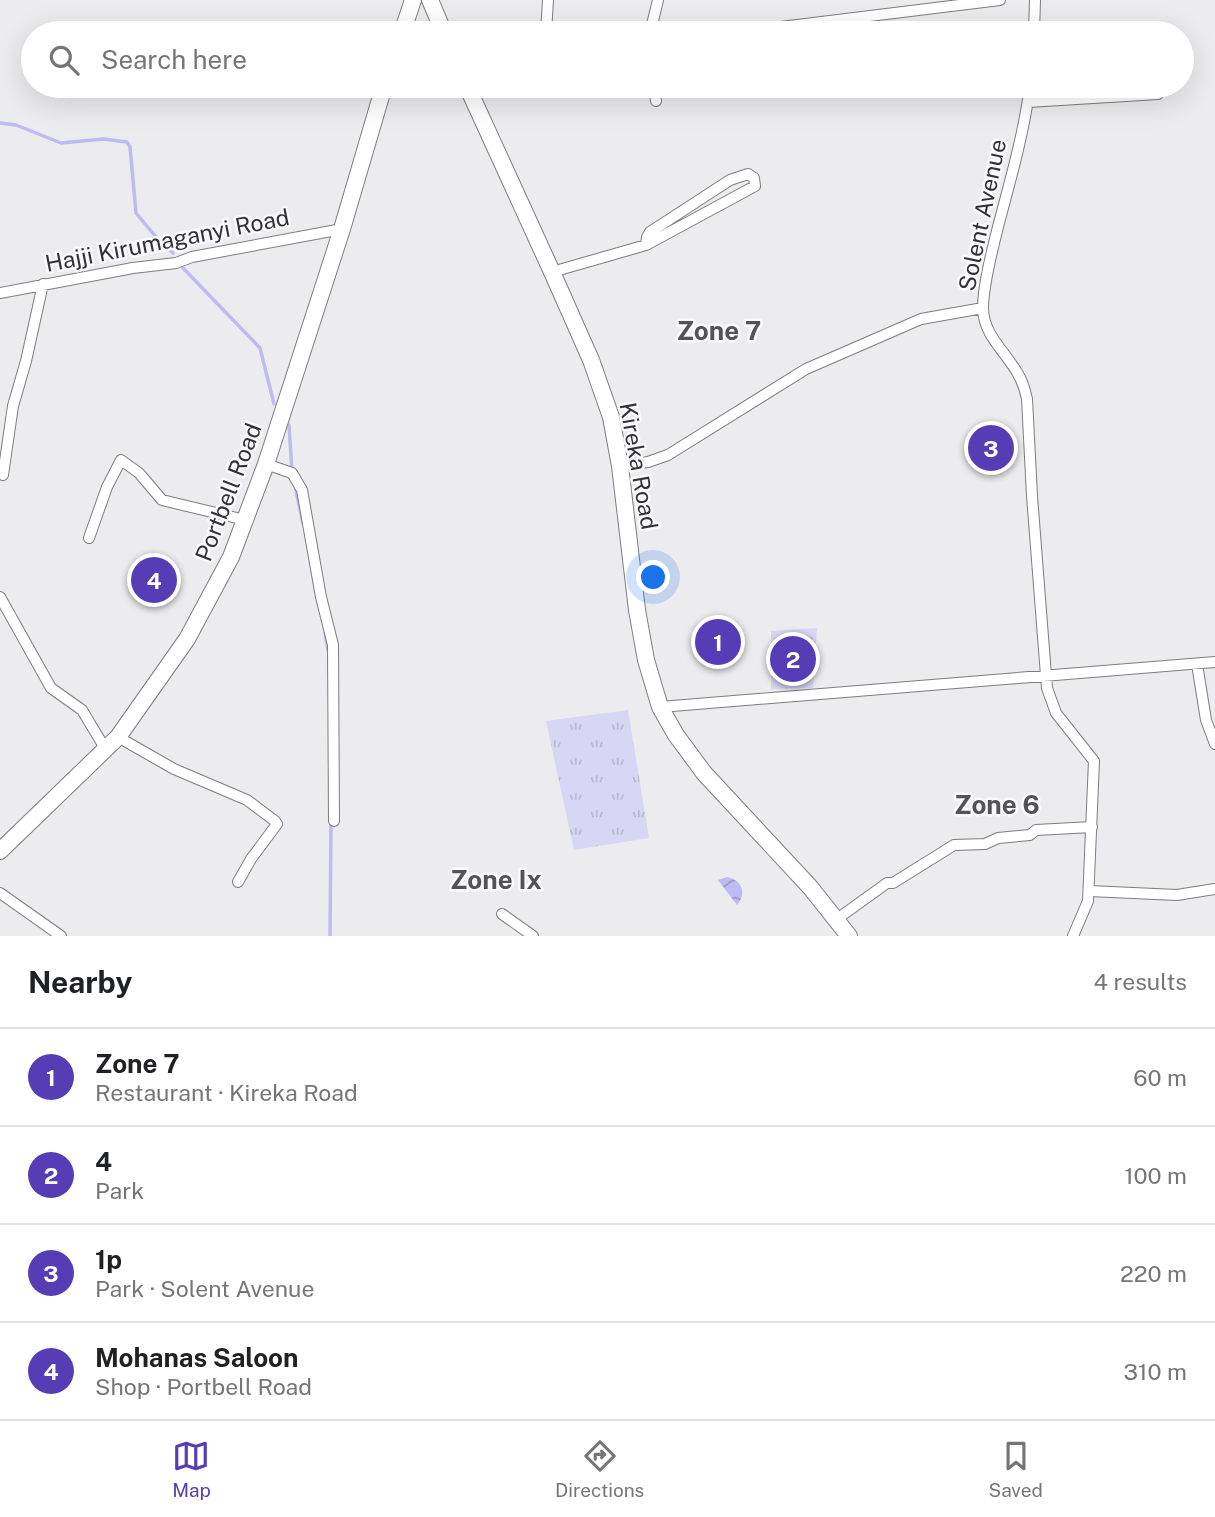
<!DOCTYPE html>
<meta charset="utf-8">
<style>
body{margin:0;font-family:"Public Sans",sans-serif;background:#f2f2f2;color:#202124}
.you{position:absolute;left:654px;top:578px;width:24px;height:24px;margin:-18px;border:5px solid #fff;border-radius:50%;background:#1a73e8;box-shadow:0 0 0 10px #1a73e833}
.badge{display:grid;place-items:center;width:46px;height:46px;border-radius:50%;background:#563db5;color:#fff;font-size:23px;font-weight:700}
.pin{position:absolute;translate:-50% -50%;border:4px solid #fff;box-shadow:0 2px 7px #0006}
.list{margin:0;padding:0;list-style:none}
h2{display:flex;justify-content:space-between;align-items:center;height:91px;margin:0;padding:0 28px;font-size:30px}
h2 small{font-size:23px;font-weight:400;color:#757577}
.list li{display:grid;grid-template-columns:46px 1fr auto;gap:21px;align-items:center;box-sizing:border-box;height:98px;padding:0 28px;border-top:2px solid #e0e0e0}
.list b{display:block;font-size:26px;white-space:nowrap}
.list p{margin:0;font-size:23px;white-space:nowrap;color:#757577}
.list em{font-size:23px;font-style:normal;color:#757577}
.icon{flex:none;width:38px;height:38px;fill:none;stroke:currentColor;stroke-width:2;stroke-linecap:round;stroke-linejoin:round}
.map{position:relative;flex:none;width:1215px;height:936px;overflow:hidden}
.search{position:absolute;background:#fff;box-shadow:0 7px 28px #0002;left:21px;right:21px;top:21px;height:77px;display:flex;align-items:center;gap:18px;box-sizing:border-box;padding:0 24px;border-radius:38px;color:#757577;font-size:26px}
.sheet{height:483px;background:#fff}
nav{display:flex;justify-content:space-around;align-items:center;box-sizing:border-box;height:98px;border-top:2px solid #e0e0e0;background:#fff;font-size:19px;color:#757577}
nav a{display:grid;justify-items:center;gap:4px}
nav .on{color:#563db5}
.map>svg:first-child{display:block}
.grass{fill:url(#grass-tufts)}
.water{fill:url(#water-waves)}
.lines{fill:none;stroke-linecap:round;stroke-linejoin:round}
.stream{stroke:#bebbf2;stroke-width:3.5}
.street-casing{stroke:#7d7d80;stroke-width:12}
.secondary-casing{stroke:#7d7d80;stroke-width:18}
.street{stroke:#fff;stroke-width:10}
.secondary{stroke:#fff;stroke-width:16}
.labels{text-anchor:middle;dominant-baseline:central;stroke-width:5;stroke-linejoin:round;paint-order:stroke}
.street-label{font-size:23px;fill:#323233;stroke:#f9f9fd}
.quarter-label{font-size:26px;font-weight:bold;fill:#535356;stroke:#f9f9fd}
</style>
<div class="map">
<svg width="1215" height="936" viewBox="0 0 1215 936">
<defs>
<pattern id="grass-tufts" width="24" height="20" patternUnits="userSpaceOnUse" patternTransform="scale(1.75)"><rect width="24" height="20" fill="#d7d7f5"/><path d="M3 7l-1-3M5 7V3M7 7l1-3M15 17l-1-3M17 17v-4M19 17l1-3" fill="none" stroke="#b9b9d2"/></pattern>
<pattern id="water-waves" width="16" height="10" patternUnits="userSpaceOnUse" patternTransform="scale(1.75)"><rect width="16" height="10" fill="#bebbf2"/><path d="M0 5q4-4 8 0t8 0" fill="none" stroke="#9b99c5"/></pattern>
</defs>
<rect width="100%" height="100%" fill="#ececef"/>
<path class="grass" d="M 993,422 L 998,472 L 988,473 L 983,423 Z
M 817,628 L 813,688 L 771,689 L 771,631 Z
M 628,710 L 649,838 L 574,850 L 546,721 Z"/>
<path class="water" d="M 727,877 C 742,880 747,893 737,905 L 718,880 Z"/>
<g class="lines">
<path class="stream" d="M 0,123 L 16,125 L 61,143 L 103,139 L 127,142 L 130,147 L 136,213 L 156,237 L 173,253
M 183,268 L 260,348 L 274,404
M 289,425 L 292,471
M 295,486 L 303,523
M 325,633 L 328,650
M 330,936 L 331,822"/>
<defs>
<path id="street" d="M 546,33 L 548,0
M 650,33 L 658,0
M 731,33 L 1000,0
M 1034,33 L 1035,0
M 654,86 L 656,101
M 1030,86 C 1024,132 1011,178 999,223 C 993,247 983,284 983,308 C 983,335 1006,352 1018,374 C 1023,382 1025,390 1027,399 L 1032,496 L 1047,688 L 1056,713 L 1094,761 L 1088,901 L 1073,936
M 1028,102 L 1158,94
M 552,272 L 646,245 L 755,186 L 754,178 L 748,174 L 730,180 L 650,232 L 647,237 L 646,245
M 0,293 L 133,268 L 176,263 L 192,257 L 342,229
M 266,464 L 292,473 L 302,490 L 321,597 L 333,645 L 334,821
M 620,466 L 648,462 L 668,455 L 806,369 L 921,319 L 983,308
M 3,475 L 13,406 L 26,361 L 43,284
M 89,538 L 107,487 L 121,460 L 139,473 L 162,500 L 245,520
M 0,597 L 51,688 L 82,710 L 106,750
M 1197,664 L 1206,720 L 1215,744
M 660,707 L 1215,662
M 118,737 L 174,769 L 247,800 L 275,821 L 277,824 L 251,859 L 238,882
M 1089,891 L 1177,895 L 1215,889
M 0,893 L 61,936
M 502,914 L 533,936
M 837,919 L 887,883 L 893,883 L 954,845 L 985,844 L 998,838 L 1030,835 L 1036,830 L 1092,827"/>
<path id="secondary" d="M 430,0 L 444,33
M 402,33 L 413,0
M 467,86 L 552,272 L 591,360 L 611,417 L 620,466 L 637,610 L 646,660 L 660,707 L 676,735 L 704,773 L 810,887 L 849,936
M 0,851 L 118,737 L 187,639 L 231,557 L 266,464 L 342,229 L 384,86"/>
</defs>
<use href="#street" class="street-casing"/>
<use href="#secondary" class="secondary-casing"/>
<use href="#street" class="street"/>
<use href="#secondary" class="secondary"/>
</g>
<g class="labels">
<g class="street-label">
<text transform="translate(982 215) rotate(-78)">Solent Avenue</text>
<text transform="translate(167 240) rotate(-11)">Hajji Kirumaganyi Road</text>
<text transform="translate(639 466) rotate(80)">Kireka Road</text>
<text transform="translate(228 492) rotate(-69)">Portbell Road</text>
</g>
<g class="quarter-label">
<text x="719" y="330">Zone 7</text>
<text x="997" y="804">Zone 6</text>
<text x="496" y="879">Zone Ix</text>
</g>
</g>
</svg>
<div class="you"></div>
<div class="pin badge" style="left:718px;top:642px">1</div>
<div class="pin badge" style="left:793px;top:659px">2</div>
<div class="pin badge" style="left:991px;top:448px">3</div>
<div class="pin badge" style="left:154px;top:580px">4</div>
<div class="search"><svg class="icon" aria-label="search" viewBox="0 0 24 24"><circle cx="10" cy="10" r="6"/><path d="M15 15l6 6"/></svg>Search here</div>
</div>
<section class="sheet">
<h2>Nearby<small>4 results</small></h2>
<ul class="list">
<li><span class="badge">1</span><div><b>Zone 7</b><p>Restaurant · Kireka Road</p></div><em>60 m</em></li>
<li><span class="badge">2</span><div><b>4</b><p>Park</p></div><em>100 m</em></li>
<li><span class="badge">3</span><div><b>1p</b><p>Park · Solent Avenue</p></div><em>220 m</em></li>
<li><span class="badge">4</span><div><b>Mohanas Saloon</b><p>Shop · Portbell Road</p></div><em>310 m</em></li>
</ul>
</section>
<nav>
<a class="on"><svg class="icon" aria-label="map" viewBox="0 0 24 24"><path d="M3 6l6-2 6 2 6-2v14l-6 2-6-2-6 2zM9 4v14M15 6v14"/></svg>Map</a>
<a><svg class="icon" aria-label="directions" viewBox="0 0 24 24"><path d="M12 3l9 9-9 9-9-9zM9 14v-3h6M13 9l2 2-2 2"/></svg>Directions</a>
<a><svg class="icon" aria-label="saved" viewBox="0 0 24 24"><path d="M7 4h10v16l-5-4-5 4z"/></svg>Saved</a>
</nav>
